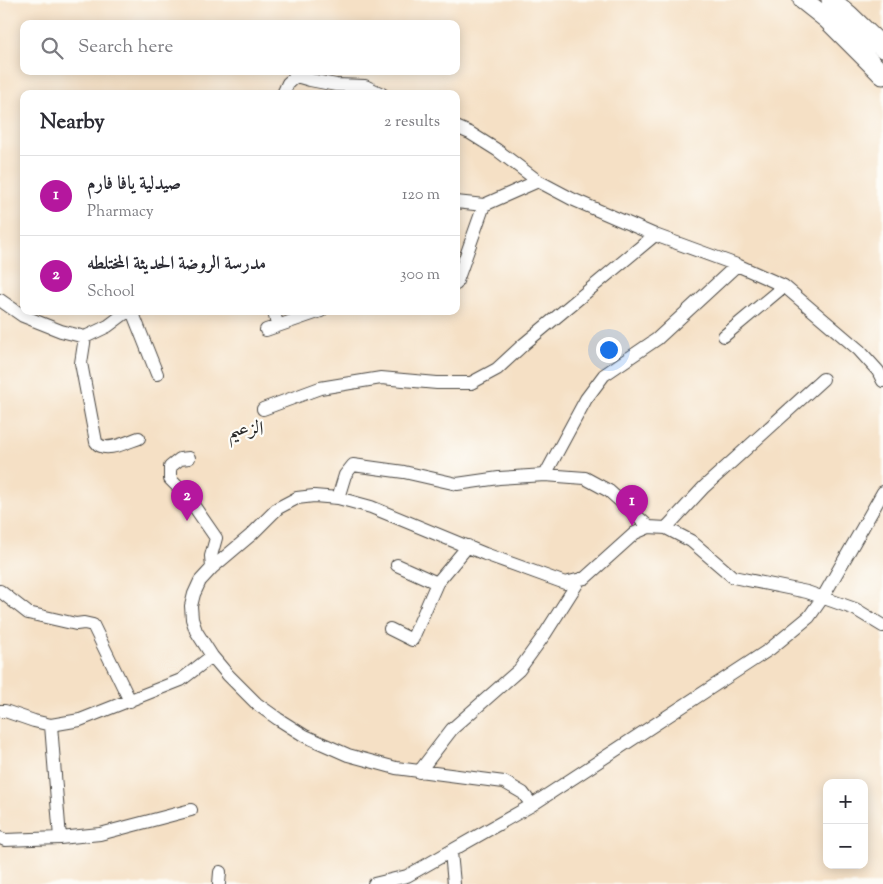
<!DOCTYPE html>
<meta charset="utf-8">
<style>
body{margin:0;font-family:"Sorts Mill Goudy",Amiri,serif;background:#f2f2f3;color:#2b2b33}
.controls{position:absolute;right:15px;bottom:15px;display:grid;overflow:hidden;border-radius:10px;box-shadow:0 2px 12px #0003}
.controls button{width:45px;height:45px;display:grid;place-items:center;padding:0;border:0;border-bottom:1px solid #e1e1e2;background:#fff;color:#2b2b33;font:25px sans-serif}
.you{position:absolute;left:608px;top:349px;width:18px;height:18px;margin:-12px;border:4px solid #fff;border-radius:50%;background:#1a73e8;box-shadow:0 0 0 8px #1a73e833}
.badge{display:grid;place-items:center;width:32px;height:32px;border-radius:50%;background:#b5179e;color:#fff;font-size:16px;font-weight:700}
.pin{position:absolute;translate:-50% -41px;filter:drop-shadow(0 1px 2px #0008)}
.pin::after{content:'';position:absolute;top:26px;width:18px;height:15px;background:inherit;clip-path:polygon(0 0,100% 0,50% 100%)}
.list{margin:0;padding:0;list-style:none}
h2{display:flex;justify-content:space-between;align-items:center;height:65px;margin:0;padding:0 20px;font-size:21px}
h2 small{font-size:16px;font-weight:400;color:#7c7c81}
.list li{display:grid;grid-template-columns:32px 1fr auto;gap:15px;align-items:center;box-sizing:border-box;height:80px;padding:0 20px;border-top:1px solid #e1e1e2}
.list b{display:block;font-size:19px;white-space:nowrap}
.list p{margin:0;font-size:16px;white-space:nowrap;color:#7c7c81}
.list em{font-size:16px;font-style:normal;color:#7c7c81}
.icon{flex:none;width:28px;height:28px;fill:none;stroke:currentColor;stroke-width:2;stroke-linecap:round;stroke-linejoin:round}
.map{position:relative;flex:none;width:883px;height:884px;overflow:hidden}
.search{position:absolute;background:#fff;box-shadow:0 2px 12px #0003;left:20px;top:20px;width:440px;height:55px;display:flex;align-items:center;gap:12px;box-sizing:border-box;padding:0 18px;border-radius:10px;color:#7c7c81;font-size:19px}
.panel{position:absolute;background:#fff;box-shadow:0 2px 12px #0003;left:20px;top:90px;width:440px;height:225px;border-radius:10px}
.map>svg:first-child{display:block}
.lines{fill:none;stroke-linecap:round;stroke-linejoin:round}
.minor-casing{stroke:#494642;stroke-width:14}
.highway-casing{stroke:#494642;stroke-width:21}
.minor{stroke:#fff;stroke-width:12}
.highway{stroke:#fff;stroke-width:19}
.labels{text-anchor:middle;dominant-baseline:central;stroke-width:4.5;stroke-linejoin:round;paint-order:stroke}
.quarter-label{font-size:20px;fill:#2b2b2b;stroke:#fdfcf7}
</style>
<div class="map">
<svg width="883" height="884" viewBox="0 0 883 884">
<rect width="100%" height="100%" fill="#fdfcf7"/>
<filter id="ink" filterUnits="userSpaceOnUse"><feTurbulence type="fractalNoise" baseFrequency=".02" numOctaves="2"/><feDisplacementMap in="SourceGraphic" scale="10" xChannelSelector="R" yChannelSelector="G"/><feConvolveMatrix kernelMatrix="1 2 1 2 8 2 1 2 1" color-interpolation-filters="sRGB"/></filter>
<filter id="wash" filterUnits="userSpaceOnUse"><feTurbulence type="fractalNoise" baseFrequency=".0096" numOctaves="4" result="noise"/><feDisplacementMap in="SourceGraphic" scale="20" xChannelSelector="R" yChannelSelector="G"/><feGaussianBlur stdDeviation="1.12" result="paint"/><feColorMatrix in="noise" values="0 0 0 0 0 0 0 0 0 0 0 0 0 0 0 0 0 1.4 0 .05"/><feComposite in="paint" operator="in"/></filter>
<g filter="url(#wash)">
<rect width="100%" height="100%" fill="#f5e0c5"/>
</g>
<g filter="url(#ink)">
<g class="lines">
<defs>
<path id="minor" d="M 283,94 L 288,83 L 296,76 L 310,80 L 336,85 L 365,86 L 382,94
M 456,127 L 470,133 L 497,150 L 538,181 L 572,199 L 655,235 L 737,265 L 784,286 L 859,350 L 878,371 L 883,381
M 456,202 L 484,205 L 538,181
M 456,284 L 484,205
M 0,300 L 23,316 L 61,331 L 85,337 L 108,326 L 128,311
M 132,311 L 157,374
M 274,311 L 277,325
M 266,330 L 321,311
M 724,336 L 784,286
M 85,337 L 81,363 L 96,442 C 104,454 127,442 139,438
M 263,409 L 320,388 L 381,378 L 437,383 L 471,383 L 497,369 L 524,344 L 655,235
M 189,458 L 180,459 L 170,467 L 170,479 L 187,496 L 216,538 L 211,556 L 212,568
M 545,475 L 586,399 L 604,375 L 657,339 L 737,265
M 338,498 L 345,475 L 353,465 L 404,472 L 457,484 L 499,478 L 545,475 L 585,478 L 609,491 L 649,527
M 666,528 L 704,487 L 823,379
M 397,565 L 437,583 L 468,546
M 0,591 L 28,613 L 76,624 L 84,623 L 93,625 L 130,701
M 390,629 L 412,640 L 437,583
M 0,711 L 5,711 L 34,721 L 51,725 L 80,720 L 181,680 L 212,656
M 51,725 L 60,838
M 419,772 L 452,729 L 519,670 L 545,634 L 580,579
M 532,805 L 523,793 L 504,782 L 396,768 L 348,755 L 305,736 L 278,719 L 257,704 L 228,675 L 212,656 L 196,631 L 192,619 L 191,606 L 194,594 L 200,581 L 212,568 L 251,535 L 278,508 L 297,498 L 314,496 L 338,498 L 371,507 L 485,554 L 565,583 L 585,578 L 635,533 L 649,527 L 666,528 L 691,541 L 733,577 L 807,592 L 855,609 L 883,626
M 0,838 L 5,840 L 60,838 L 100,834 L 191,810
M 451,852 L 454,884
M 219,884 L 220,872
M 374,884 L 407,876 L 532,805 L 770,649 L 809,617 L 823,597 L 883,492"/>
<path id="highway" d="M 803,0 L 827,19 L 883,75
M 831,0 L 849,15 L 883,48"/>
</defs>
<use href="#minor" class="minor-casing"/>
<use href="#highway" class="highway-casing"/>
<use href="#minor" class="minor"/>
<use href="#highway" class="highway"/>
</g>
</g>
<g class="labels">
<g class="quarter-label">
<text x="246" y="430">الزعيم</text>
</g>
</g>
</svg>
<div class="controls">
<button>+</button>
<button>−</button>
</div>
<div class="you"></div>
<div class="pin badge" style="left:632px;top:526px">1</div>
<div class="pin badge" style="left:187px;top:521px">2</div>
<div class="search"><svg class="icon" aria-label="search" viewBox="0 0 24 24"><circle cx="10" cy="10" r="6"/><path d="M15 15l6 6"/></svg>Search here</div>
<section class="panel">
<h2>Nearby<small>2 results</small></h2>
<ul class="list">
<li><span class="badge">1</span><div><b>صيدلية يافا فارم</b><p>Pharmacy</p></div><em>120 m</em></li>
<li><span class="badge">2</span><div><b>مدرسة الروضة الحديثة المختلطه</b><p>School</p></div><em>300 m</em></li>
</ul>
</section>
</div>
